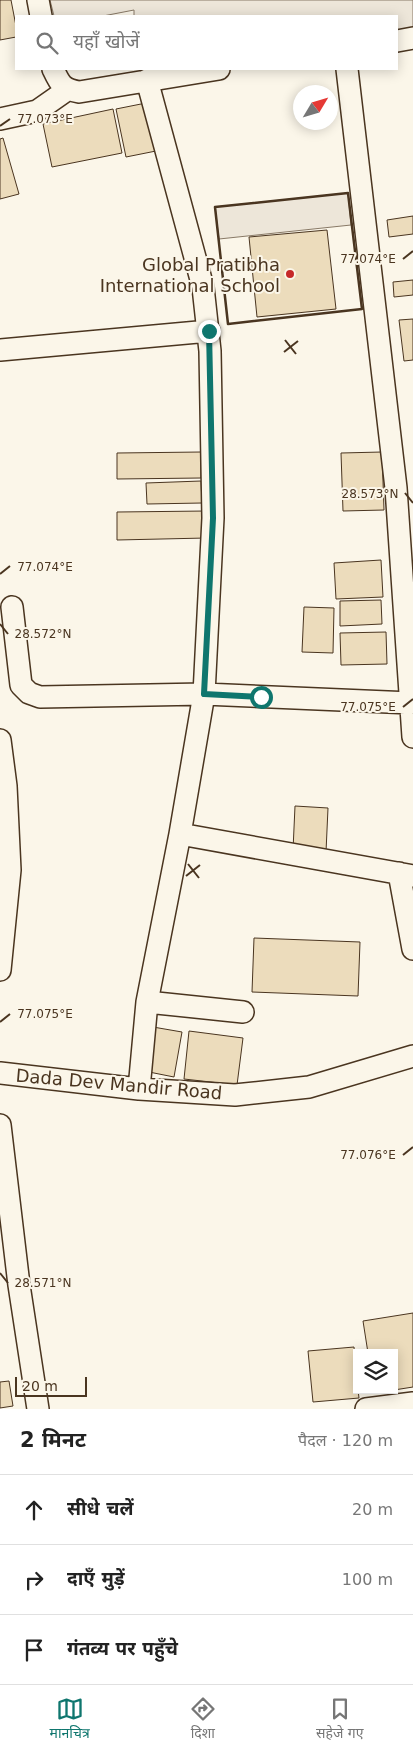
<!DOCTYPE html>
<html lang="hi">
<meta charset="utf-8">
<style>
body{margin:0;font-family:"DejaVu Sans","Noto Sans Devanagari",sans-serif;background:#f2f2f2;color:#222}
.controls{position:absolute;right:15px;bottom:15px;display:grid;overflow:hidden;border-radius:0px;box-shadow:0 2px 12px #0003}
.controls button{width:45px;height:45px;display:grid;place-items:center;padding:0;border:0;border-bottom:1px solid #e0e0e0;background:#fff;color:#222;font:25px sans-serif}
.compass{position:absolute;left:293px;top:85px;width:45px;height:45px;border-radius:50%;background:#fff;box-shadow:0 2px 12px #0003;rotate:52deg}
.scale{position:absolute;left:15px;bottom:12px;width:72px;box-sizing:border-box;padding-left:5px;border:2px solid #4a3520;border-top:0;font-size:14px;line-height:18px;white-space:nowrap;color:#4a3520;-webkit-text-stroke:4px #fbf6e9;paint-order:stroke}
.stop{position:absolute;width:15px;height:15px;margin:-11px;border:4px solid #0f766e;border-radius:50%;background:#fff}
.stop.end{background:#0f766e;border-color:#fff;box-shadow:0 1px 5px #0008}
.list{margin:0;padding:0;list-style:none}
h2{display:flex;justify-content:space-between;align-items:center;height:65px;margin:0;padding:0 20px;font-size:21px}
h2 small{font-size:16px;font-weight:400;color:#767676}
.list li{display:grid;grid-template-columns:32px 1fr auto;gap:15px;align-items:center;box-sizing:border-box;height:70px;padding:0 20px;border-top:1px solid #e0e0e0}
.list b{display:block;font-size:19px;white-space:nowrap}
.list em{font-size:16px;font-style:normal;color:#767676}
.icon{flex:none;width:28px;height:28px;fill:none;stroke:currentColor;stroke-width:2;stroke-linecap:round;stroke-linejoin:round}
.map{position:relative;flex:none;width:413px;height:1409px;overflow:hidden}
.search{position:absolute;background:#fff;box-shadow:0 2px 12px #0003;left:15px;right:15px;top:15px;height:55px;display:flex;align-items:center;gap:12px;box-sizing:border-box;padding:0 18px;border-radius:0px;color:#767676;font-size:19px}
.sheet{height:275px;background:#fff}
nav{display:flex;justify-content:space-around;align-items:center;box-sizing:border-box;height:70px;border-top:1px solid #e0e0e0;background:#fff;font-size:14px;color:#767676}
nav a{display:grid;justify-items:center;gap:2px}
nav .on{color:#0f766e}
.map>svg:first-child{display:block}
.green{fill:#ede6d9;stroke:#887966}
.building{fill:#ecdcbc;stroke:#4a3520}
.lines{fill:none;stroke-linecap:round;stroke-linejoin:round}
.street-casing{stroke:#4a3520;stroke-width:24}
.street{stroke:#fbf6e9;stroke-width:21}
.wall{stroke:#4a3520;stroke-width:2.5}
.route{stroke:#0f766e;stroke-width:6}
.ticks{fill:none;stroke:#4a3520;stroke-width:2}
.poi-dot{fill:#c62828;stroke:#fbf6e9;stroke-width:2}
.labels{text-anchor:middle;dominant-baseline:central;stroke-width:4;stroke-linejoin:round;paint-order:stroke}
.poi-label{font-size:18px;fill:#4a3520;stroke:#fbf6e9;text-anchor:end}
.street-label{font-size:18px;fill:#4a3520;stroke:#fbf6e9}
.ticks-label{font-size:12px;text-anchor:middle;fill:#4a3520;stroke:#fbf6e9;stroke-width:4;stroke-linejoin:round;paint-order:stroke}
</style>
<div class="map">
<svg width="413" height="1409" viewBox="0 0 413 1409">
<rect width="100%" height="100%" fill="#fbf6e9"/>
<path class="green" d="M 50,0 L 413,0 L 413,28 L 397,30 L 397,16 L 134,16 L 134,10 L 103,16 L 54,16 Z
M 348,193 L 351,225 L 219,239 L 215,207 Z"/>
<path class="building" d="M 0,0 L 11,0 L 16,26 L 16,37 L 0,40 Z
M 151,102 L 161,150 L 126,157 L 116,109 Z
M 113,109 L 122,153 L 52,167 L 43,124 Z
M 3,138 L 19,194 L 0,199 L 0,139 Z
M 413,216 L 413,234 L 389,237 L 387,220 Z
M 327,230 L 336,309 L 257,317 L 249,237 Z
M 413,280 L 413,295 L 394,297 L 393,282 Z
M 413,319 L 413,360 L 404,361 L 399,320 Z
M 201,452 L 201,478 L 117,479 L 117,453 Z
M 382,452 L 384,510 L 343,511 L 341,453 Z
M 201,481 L 202,503 L 147,504 L 146,483 Z
M 206,511 L 206,538 L 117,540 L 117,512 Z
M 381,560 L 383,597 L 336,599 L 334,563 Z
M 381,600 L 382,624 L 340,626 L 340,601 Z
M 304,607 L 334,608 L 333,653 L 302,652 Z
M 386,632 L 387,664 L 341,665 L 340,633 Z
M 295,806 L 328,808 L 326,852 L 293,850 Z
M 254,938 L 360,942 L 358,996 L 252,992 Z
M 153,1027 L 182,1032 L 174,1077 L 144,1071 Z
M 189,1031 L 243,1038 L 237,1085 L 184,1079 Z
M 413,1313 L 413,1387 L 394,1390 L 394,1353 L 368,1353 L 363,1321 Z
M 354,1347 L 357,1390 L 358,1390 L 359,1398 L 313,1402 L 308,1351 Z
M 9,1381 L 13,1406 L 0,1408 L 0,1382 Z"/>
<g class="lines">
<defs>
<path id="street" d="M 38,0 L 41,16
M 397,41 L 413,38
M 53,69 C 60,84 62,89 79,92 L 219,69
M 347,69 L 396,488 L 413,737
M 0,119 L 37,111 L 67,90
M 0,350 L 209,331
M 12,607 L 21,685 L 29,693 L 40,697 L 204,694 L 411,703
M 0,740 L 6,786 L 10,870 L 0,970
M 180,834 L 413,876
M 399,873 L 413,949
M 147,1002 L 243,1012
M 0,1073 L 139,1089 L 235,1095 L 309,1087 L 413,1056
M 139,1089 L 147,1002 L 180,834 L 204,694 L 213,518 L 210,351 L 203,287 L 147,80
M 0,1125 L 19,1285 L 38,1409
M 366,1409 L 413,1403"/>
</defs>
<use href="#street" class="street-casing"/>
<use href="#street" class="street"/>
<path class="wall" d="M 348,193 L 362,309 L 228,324 L 215,207 Z"/>
</g>
<g class="lines">
<path class="route" d="M 209,331 L 213,518 L 204,694 L 261,697"/>
</g>
<path class="ticks" d="M 0,126 L 10,119M 403,259 L 413,251M 285,340 L 296,354M 284,352 L 298,341M 405,493 L 413,503M 0,574 L 10,566M 0,624 L 8,634M 403,707 L 413,699M 188,864 L 199,878M 186,876 L 200,865M 0,1022 L 10,1014M 403,1155 L 413,1147M 0,1273 L 8,1283"/>
<circle class="poi-dot" cx="290" cy="274" r="5"/>
<g class="labels">
<g class="poi-label">
<text x="280" y="264">Global Pratibha<tspan x="280" dy="21">International School</tspan></text>
</g>
<g class="street-label">
<text transform="translate(119 1084) rotate(5)">Dada Dev Mandir Road</text>
</g>
</g>
<g class="ticks-label">
<text x="45" y="123">77.073°E</text>
<text x="368" y="263">77.074°E</text>
<text x="370" y="498">28.573°N</text>
<text x="45" y="571">77.074°E</text>
<text x="43" y="638">28.572°N</text>
<text x="368" y="711">77.075°E</text>
<text x="45" y="1018">77.075°E</text>
<text x="368" y="1159">77.076°E</text>
<text x="43" y="1287">28.571°N</text>
</g>
</svg>
<div class="controls">
<button><svg class="icon" aria-label="layers" viewBox="0 0 24 24"><path d="M12 4l9 5-9 5-9-5zM3 14l9 5 9-5"/></svg></button>
</div>
<svg class="compass" viewBox="-18 -18 36 36"><path d="M0-13l5 13h-10z" fill="#e53935"/><path d="M0 13l5-13h-10z" fill="#767676"/></svg>
<div class="scale">20 m</div>
<div class="stop" style="left:261px;top:697px"></div>
<div class="stop end" style="left:209px;top:331px"></div>
<div class="search"><svg class="icon" aria-label="search" viewBox="0 0 24 24"><circle cx="10" cy="10" r="6"/><path d="M15 15l6 6"/></svg>यहाँ खोजें</div>
</div>
<section class="sheet">
<h2>2 मिनट<small>पैदल · 120 m</small></h2>
<ul class="list">
<li><svg class="icon" aria-label="ahead" viewBox="0 0 24 24"><path d="M12 20V5M6 11l6-6 6 6"/></svg><div><b>सीधे चलें</b></div><em>20 m</em></li>
<li><svg class="icon" aria-label="right" viewBox="0 0 24 24"><path d="M7 20v-9h11M14 6l5 5-5 5"/></svg><div><b>दाएँ मुड़ें</b></div><em>100 m</em></li>
<li><svg class="icon" aria-label="arrive" viewBox="0 0 24 24"><path d="M6 21V4h12l-3 4 3 4H6"/></svg><div><b>गंतव्य पर पहुँचे</b></div></li>
</ul>
</section>
<nav>
<a class="on"><svg class="icon" aria-label="map" viewBox="0 0 24 24"><path d="M3 6l6-2 6 2 6-2v14l-6 2-6-2-6 2zM9 4v14M15 6v14"/></svg>मानचित्र</a>
<a><svg class="icon" aria-label="directions" viewBox="0 0 24 24"><path d="M12 3l9 9-9 9-9-9zM9 14v-3h6M13 9l2 2-2 2"/></svg>दिशा</a>
<a><svg class="icon" aria-label="saved" viewBox="0 0 24 24"><path d="M7 4h10v16l-5-4-5 4z"/></svg>सहेजे गए</a>
</nav>
